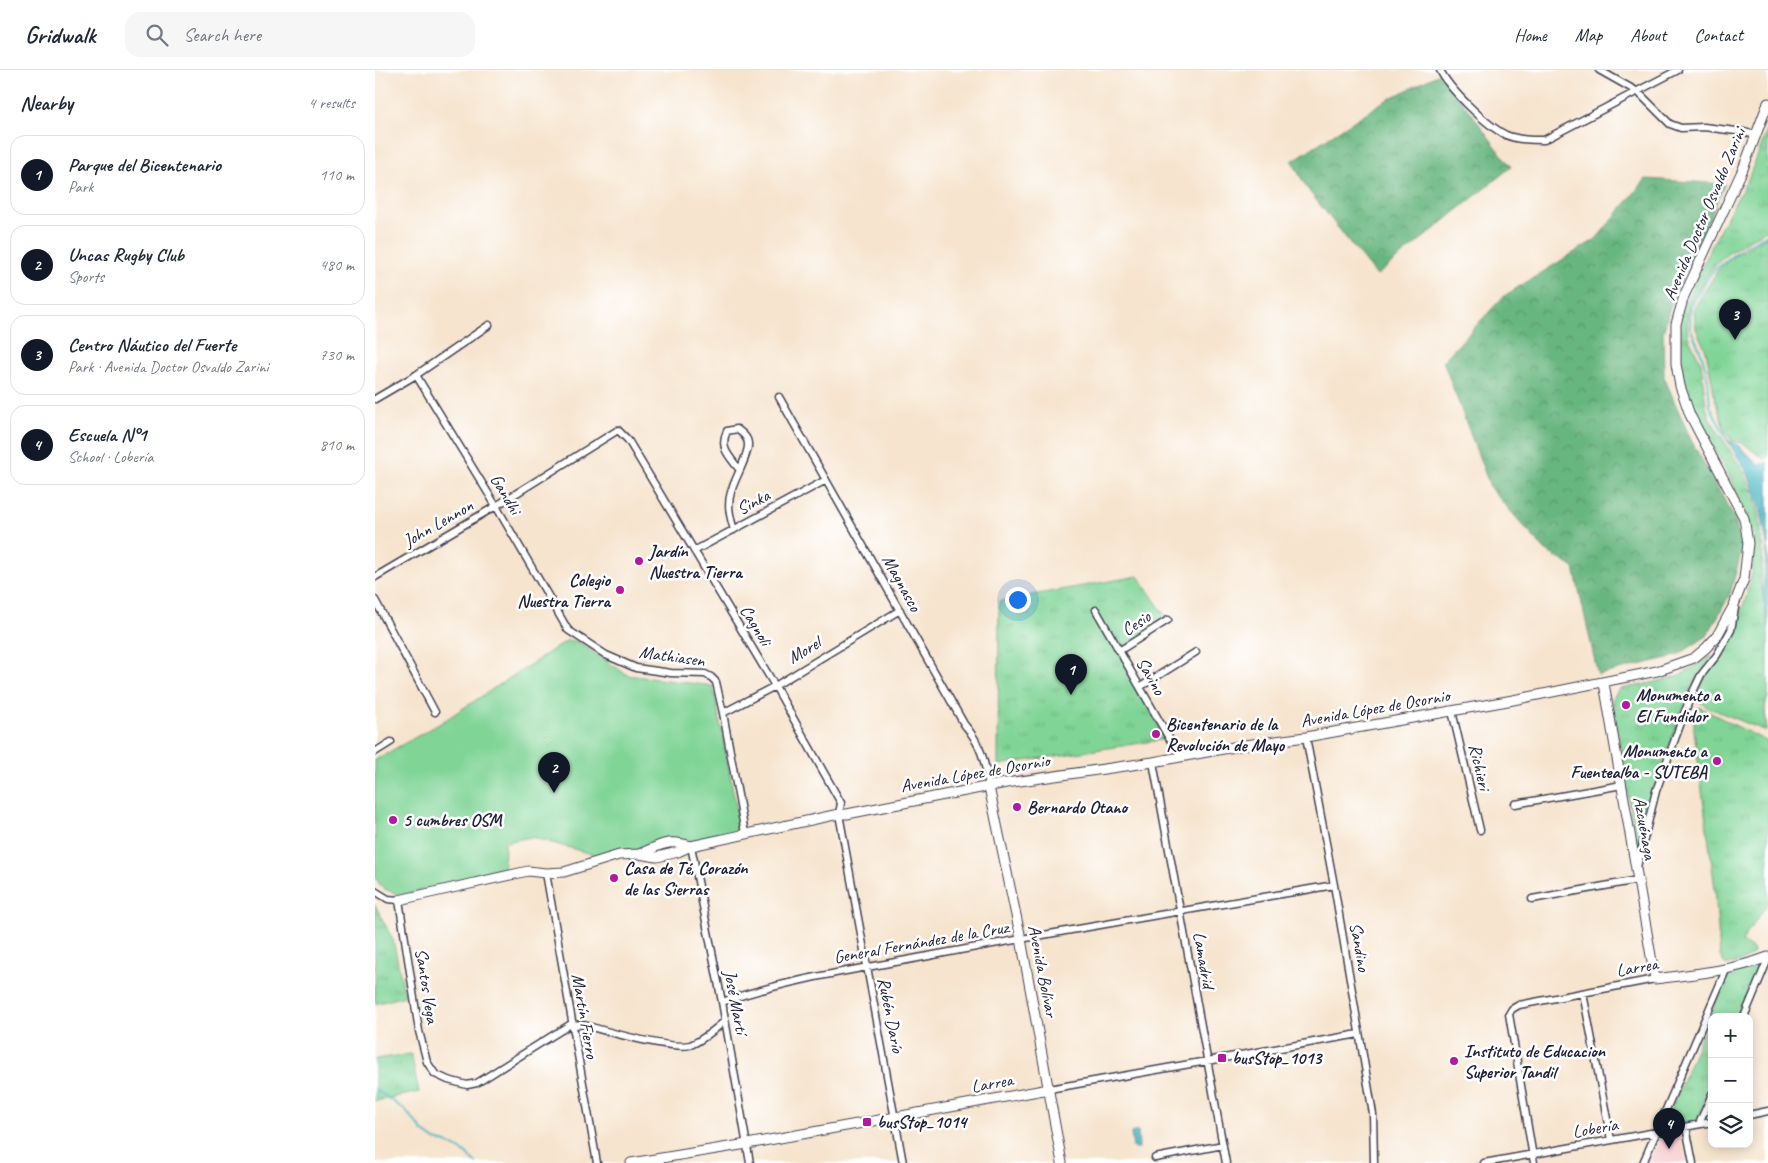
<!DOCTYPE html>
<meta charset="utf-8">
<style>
body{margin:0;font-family:Caveat,sans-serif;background:#f6f6f7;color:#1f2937}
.controls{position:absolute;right:15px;bottom:15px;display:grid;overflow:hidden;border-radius:10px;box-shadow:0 2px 12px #0003}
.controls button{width:45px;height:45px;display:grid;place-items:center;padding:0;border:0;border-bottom:1px solid #e0e1e3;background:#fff;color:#1f2937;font:25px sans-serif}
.you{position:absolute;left:642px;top:529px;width:18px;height:18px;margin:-12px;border:4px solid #fff;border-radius:50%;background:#1a73e8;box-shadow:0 0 0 8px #1a73e833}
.badge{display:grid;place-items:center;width:32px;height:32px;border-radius:50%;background:#111827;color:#fff;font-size:16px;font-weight:700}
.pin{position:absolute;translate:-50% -41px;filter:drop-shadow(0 1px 2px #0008)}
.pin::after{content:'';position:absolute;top:26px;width:18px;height:15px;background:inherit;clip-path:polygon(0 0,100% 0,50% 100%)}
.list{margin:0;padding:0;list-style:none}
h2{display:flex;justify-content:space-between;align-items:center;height:65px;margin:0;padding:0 20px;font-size:21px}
h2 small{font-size:16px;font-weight:400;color:#747a83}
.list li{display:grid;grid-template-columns:32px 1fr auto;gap:15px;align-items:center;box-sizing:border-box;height:80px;margin:0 10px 10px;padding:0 10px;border:1px solid #e0e1e3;border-radius:15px}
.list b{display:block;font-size:19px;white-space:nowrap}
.list p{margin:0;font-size:16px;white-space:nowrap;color:#747a83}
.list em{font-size:16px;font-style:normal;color:#747a83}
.icon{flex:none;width:28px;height:28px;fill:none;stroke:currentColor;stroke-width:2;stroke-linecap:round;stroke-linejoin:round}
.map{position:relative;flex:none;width:1393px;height:1093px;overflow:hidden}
header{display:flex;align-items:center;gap:30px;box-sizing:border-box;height:70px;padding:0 25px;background:#fff;border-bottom:1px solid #e0e1e3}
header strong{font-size:24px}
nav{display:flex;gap:28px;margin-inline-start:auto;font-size:18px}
.search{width:350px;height:45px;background:#f6f6f7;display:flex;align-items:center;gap:12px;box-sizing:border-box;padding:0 18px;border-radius:15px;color:#747a83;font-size:19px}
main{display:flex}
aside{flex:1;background:#fff}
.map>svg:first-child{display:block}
.built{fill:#f7cfd1}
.grass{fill:url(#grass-tufts);stroke:#517b68}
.forest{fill:url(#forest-crowns);stroke:#456c5d}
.garden{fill:#80d496;stroke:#517b68}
.water{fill:#47b5c3;stroke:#346c7f}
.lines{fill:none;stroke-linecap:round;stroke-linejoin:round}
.stream{stroke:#47b5c3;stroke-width:2}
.street-casing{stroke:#423f51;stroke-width:9}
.secondary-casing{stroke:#423f51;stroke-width:11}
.street{stroke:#fff;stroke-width:6}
.secondary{stroke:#fff;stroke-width:9}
.poi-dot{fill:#b5179e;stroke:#fff;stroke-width:2}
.labels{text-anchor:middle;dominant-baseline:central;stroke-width:5;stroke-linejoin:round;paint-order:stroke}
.street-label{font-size:18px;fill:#22223b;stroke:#fff}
.poi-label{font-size:18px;font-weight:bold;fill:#22223b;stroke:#fff;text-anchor:start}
</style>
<header>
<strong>Gridwalk</strong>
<div class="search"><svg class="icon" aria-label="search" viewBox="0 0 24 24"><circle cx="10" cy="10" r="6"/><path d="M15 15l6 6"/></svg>Search here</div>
<nav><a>Home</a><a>Map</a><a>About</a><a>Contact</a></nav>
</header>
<main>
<aside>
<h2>Nearby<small>4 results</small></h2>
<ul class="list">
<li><span class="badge">1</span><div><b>Parque del Bicentenario</b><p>Park</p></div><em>110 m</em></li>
<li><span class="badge">2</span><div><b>Uncas Rugby Club</b><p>Sports</p></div><em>480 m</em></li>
<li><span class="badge">3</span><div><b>Centro Náutico del Fuerte</b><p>Park · Avenida Doctor Osvaldo Zarini</p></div><em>730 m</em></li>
<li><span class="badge">4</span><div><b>Escuela N°1</b><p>School · Lobería</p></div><em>810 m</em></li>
</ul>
</aside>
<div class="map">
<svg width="1393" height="1093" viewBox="0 0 1393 1093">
<defs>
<pattern id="grass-tufts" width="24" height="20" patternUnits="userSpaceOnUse" patternTransform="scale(1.25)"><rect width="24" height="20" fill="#80d496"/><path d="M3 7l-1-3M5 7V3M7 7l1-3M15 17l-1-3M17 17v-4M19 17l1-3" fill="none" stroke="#6eb682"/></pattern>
<pattern id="forest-crowns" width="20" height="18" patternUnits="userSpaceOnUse" patternTransform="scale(1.25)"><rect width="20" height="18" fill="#68b67f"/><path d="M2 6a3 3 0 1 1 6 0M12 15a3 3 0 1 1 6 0" fill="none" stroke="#559469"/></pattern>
</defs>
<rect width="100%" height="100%" fill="#fff"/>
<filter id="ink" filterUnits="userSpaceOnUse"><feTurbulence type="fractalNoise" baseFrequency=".02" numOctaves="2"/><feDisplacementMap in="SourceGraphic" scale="10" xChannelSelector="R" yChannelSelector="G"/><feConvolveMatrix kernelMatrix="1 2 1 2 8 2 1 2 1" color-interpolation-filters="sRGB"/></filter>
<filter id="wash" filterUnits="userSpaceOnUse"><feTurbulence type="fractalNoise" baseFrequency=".0096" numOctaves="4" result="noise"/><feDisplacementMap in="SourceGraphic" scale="20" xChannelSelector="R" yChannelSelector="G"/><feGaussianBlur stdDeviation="1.12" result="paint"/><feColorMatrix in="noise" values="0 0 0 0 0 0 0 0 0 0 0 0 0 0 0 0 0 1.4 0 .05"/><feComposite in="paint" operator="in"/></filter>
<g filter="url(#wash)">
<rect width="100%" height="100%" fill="#f6e4ce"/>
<path class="built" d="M 1305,1062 L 1311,1093 L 1274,1093 L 1286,1065 Z"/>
<path class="grass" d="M 1393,59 L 1393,159 L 1367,174 L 1350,186 L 1335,201 L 1314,235 L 1312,255 L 1313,266 L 1326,293 L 1331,337 L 1335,349 L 1370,404 L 1383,437 L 1388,476 L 1386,514 L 1393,558 L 1393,627 C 1386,641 1393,648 1391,661 L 1332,637 L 1321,629 L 1331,605 L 1345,586 L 1370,531 L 1377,503 L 1379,468 L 1372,447 L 1354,406 L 1324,349 L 1312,319 L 1306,299 L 1305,254 L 1308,237 L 1343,163 L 1373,109 Z
M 1393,166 L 1393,387 L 1389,389 L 1368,373 L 1357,371 L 1350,362 L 1340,329 L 1331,281 L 1321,259 L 1319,238 L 1343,200 L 1360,185 Z
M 763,506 L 793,550 L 744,582 L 791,669 L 623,695 L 624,531 Z
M 1337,586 L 1315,620 L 1288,692 L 1274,737 L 1263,787 L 1237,630 L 1242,622 L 1245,619 C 1265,615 1288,612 1307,604 C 1318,599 1326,589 1337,586 Z
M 1324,637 L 1393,672 L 1393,832 C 1386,846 1374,857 1367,872 L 1378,879 L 1379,883 L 1370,890 L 1351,896 L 1345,886 L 1340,819 L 1319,660 L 1319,650 Z
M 0,835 L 18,870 L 30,926 L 0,934 Z
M 1385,897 L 1364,947 L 1337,947 L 1337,1014 L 1322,1051 L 1289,1055 L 1353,903 Z
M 36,984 L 44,1022 L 0,1031 L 0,989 Z"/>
<path class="forest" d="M 1066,3 L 1136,97 L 1001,206 L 931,117 L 917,91 L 1008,32 Z
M 1271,109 L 1350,114 L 1296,234 L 1288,263 L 1289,307 L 1316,370 L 1360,449 L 1367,480 L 1355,524 L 1332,566 L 1301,586 L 1223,605 L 1199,498 L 1170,480 L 1116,419 L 1068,291 L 1129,226 L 1221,169 Z"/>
<path class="garden" d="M 193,570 L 204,572 L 252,605 L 338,616 L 365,757 L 364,759 L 346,768 L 318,771 L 303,769 L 269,779 L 227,787 L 156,767 L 130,772 L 129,803 L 25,825 L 7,818 L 0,807 L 0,690 L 64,654 Z"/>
<path class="water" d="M 1352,370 L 1366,377 L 1384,395 L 1393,392 L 1393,558 L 1388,519 L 1392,475 L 1385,437 L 1372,402 Z
M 763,1061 L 764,1078 L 758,1078 L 756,1063 Z"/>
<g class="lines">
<path class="stream" d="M 1352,370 L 1335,336 L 1333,310 L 1327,285 L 1315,257 L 1316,236 L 1337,202 L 1367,178 L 1393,164
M 0,1019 L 30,1040 L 49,1062 L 60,1070 L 75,1074 L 89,1082 L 101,1093"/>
</g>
</g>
<g filter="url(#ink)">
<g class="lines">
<defs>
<path id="street" d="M 1065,0 C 1074,19 1112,56 1131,65 C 1143,70 1157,70 1169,70 L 1303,0
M 1224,0 L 1263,22 L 1295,54 L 1306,58 L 1329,57 L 1369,62 L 1381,65
M 41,305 L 121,436 L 193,560 L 231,585 L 261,598 L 296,603 L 330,604 L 336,607 L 341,612 L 348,643 L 370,763
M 404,327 L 589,654 C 606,674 610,691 614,717
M 0,329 L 41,305 L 114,255
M 359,460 C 355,447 352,435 356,422 C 359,410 374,385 373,374 C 373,367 367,363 362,359 L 352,361 C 344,378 354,386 364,399
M 319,481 L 451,410
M 0,507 L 121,436 L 243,360 L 253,370 L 400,616 L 466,733 L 464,744 L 528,1093
M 0,530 L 60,642
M 721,540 L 794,668 L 807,686
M 744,581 L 793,550
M 765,617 L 821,582
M 1077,641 L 1105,760
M 348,643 L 400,616 L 525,540
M 931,667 L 959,815 L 998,1044 L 999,1093
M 0,682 L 16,672
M 778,692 L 851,1093
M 1140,734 L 1247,715
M 316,776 L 347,932 L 375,1093
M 1262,797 L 1281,721 L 1315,628 L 1326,605 L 1342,585 L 1356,560 L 1360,538
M 171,803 L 222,1093
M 0,821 L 13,829 L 24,830 L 44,961 L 52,992 L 60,1004 L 73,1010 L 92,1015 L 102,1013 L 196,954 L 209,955 C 230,961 296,980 315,975 C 327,971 340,959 350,951
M 1157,829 L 1263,810
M 1208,923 L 1236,1070
M 347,932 C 417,908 491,898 564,884 C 696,859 827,838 959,815
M 1369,947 L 1393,889
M 674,1019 L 984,964
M 1374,1045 L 1393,1041
M 1324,1054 L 1337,1024
M 1311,1057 L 1318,1093
M 780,1088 L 848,1075
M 1109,1093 L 1337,1052
M 1159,1093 L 1134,944 L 1137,939 L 1144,935 L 1280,909
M 1268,1093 L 1351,900"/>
<path id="secondary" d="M 1229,613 L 1280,909 C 1319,904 1356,901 1393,887
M 614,717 L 646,869 L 687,1093
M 264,784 C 285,776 292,768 316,776
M 24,830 L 153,801 L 171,803 L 189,802 L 244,785 L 264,784 L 282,787 L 303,782 L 316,776 L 464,744 L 472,744 L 631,713 L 778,692 L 870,675 L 931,667 L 1138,630 L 1282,601 L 1319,588 L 1331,578 L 1342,566 L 1359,535 L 1369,509 L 1373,473 L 1369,448 L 1315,345 L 1305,316 L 1301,294 L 1301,254 L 1309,226 L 1368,99 L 1393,33
M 256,1093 L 372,1074 L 674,1019"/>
</defs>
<use href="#street" class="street-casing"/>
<use href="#secondary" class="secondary-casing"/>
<use href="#street" class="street"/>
<use href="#secondary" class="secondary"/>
</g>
</g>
<g class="poi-dot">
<circle cx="264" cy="491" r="5"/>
<circle cx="245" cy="520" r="5"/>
<circle cx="1251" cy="635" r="5"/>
<circle cx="781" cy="664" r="5"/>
<circle cx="1342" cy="691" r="5"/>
<circle cx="642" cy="737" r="5"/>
<circle cx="18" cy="750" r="5"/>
<circle cx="239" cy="808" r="5"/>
<rect x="842" y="983" width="10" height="10" rx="2.5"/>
<circle cx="1079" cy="991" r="5"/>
<rect x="487" y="1047" width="10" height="10" rx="2.5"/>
</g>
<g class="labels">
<g class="street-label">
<text transform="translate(1329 144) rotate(-67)">Avenida Doctor Osvaldo Zarini</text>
<text transform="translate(131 424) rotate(59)">Gandhi</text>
<text transform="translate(378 432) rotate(-28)">Sinka</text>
<text transform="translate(63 453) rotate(-30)">John Lennon</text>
<text transform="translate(527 513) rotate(61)">Magnasco</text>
<text transform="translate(761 553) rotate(-33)">Cesio</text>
<text transform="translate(381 555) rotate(59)">Cagnoli</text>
<text transform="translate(429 580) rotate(-31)">Morel</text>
<text transform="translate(297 586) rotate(8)">Mathiasen</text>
<text transform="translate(776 606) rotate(60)">Savino</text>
<text transform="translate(1000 638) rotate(-10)">Avenida López de Osornio</text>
<text transform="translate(1105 697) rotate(77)">Richieri</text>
<text transform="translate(600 703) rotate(-10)">Avenida López de Osornio</text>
<text transform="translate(1270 758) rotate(80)">Azcuénaga</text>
<text transform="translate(546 872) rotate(-10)">General Fernández de la Cruz</text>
<text transform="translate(985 877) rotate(80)">Sandino</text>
<text transform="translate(829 890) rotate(80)">Lamadrid</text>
<text transform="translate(1262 897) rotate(-10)">Larrea</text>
<text transform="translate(668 901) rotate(79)">Avenida Bolívar</text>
<text transform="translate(52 916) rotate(81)">Santos Vega</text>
<text transform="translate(361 932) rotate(79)">José Martí</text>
<text transform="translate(516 945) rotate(79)">Rubén Darío</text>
<text transform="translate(210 946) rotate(80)">Martín Fierro</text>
<text transform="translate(617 1013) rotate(-10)">Larrea</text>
<text transform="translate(1220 1058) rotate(-10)">Lobería</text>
</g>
<g class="poi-label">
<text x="274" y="481">Jardín<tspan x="274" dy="21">Nuestra Tierra</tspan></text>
<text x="235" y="510" text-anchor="end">Colegio<tspan x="235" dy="21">Nuestra Tierra</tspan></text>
<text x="1261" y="625">Monumento a<tspan x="1261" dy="21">El Fundidor</tspan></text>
<text x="791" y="654">Bicentenario de la<tspan x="791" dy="21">Revolución de Mayo</tspan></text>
<text x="1332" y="681" text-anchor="end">Monumento a<tspan x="1332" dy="21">Fuentealba - SUTEBA</tspan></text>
<text x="652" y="737">Bernardo Otano</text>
<text x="28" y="750">5 cumbres OSM</text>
<text x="249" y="798">Casa de Té, Corazón<tspan x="249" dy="21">de las Sierras</tspan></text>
<text x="1089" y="981">Instituto de Educacion<tspan x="1089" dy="21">Superior Tandil</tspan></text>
<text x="857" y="988">busStop_1013</text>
<text x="502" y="1052">busStop_1014</text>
</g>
</g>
</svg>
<div class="controls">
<button>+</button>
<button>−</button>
<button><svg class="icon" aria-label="layers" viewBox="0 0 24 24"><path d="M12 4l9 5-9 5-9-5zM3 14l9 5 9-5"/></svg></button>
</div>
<div class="you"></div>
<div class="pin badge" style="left:696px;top:625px">1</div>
<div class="pin badge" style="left:179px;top:723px">2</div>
<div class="pin badge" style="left:1360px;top:270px">3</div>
<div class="pin badge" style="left:1294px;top:1079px">4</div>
</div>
</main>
